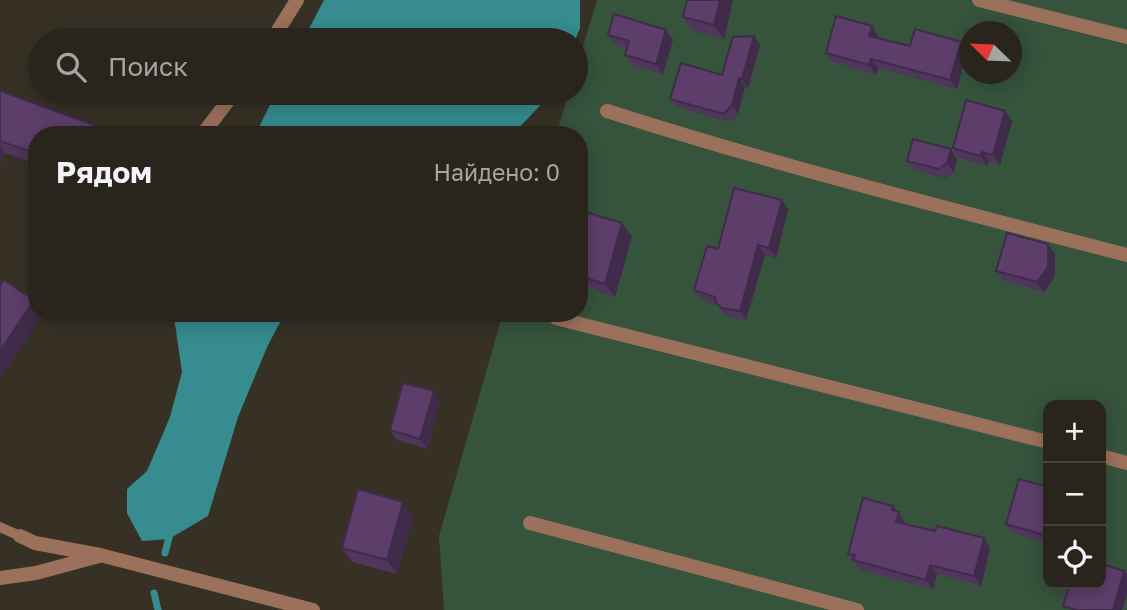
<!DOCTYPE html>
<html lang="ru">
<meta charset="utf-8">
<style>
body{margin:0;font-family:"Golos Text",sans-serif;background:#312d25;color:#f1f3f6}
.controls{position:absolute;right:21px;bottom:21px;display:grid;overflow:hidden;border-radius:14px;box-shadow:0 4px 18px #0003}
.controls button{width:63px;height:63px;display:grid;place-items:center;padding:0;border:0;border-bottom:2px solid #45423b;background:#29251c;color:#f1f3f6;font:35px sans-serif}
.compass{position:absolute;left:959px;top:21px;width:63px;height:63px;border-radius:50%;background:#29251c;box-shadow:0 4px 18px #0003;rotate:293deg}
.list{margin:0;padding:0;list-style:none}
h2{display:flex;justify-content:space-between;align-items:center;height:91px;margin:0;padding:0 28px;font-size:30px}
h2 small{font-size:23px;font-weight:400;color:#a5a5a3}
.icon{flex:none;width:38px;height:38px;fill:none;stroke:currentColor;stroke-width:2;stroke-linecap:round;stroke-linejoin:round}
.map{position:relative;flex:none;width:1127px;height:610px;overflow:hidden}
.search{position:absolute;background:#29251c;box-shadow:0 4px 18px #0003;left:28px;top:28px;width:560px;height:77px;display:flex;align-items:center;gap:18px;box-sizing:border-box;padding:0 24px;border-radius:38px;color:#a5a5a3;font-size:26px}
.panel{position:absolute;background:#29251c;box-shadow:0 4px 18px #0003;left:28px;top:126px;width:560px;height:196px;border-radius:28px}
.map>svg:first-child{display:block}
.green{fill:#36533c;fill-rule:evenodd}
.water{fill:#368c8f}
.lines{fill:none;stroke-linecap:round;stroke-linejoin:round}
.stream{stroke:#368c8f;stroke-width:7}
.service{stroke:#9c715b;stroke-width:10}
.minor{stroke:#9c715b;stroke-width:14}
.wall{fill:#50355c}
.shaded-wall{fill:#412b4b}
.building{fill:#5d3e6b;stroke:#412b4b;stroke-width:2}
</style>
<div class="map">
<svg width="1127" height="610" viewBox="0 0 1127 610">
<rect width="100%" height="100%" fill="#373125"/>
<path class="green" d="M 597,0 L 1127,0 L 1127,610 L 444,610 L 439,536 L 503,313 L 579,313 L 579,135 L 556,135 L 569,93 L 576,93 L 576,70 ZM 970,32 L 1012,32 L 1012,74 L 970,74 ZM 1048,405 L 1101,405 L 1101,584 L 1048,584 Z"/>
<path class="water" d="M 324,0 L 580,0 L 580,28 L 575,40 L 303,40 Z
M 276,93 L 552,93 L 512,135 L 255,135 Z
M 175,313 L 285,313 L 268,345 L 238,417 L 208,516 L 169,539 L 142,541 L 127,513 L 127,489 L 147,471 L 170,417 L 182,372 L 174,317 Z"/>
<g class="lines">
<path class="stream" d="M 165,553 L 171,530
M 154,593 L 158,610"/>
<path class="service" d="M 0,527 L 20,536"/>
<path class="minor" d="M 979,0 L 1127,37
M 272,40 L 297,0
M 607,111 C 779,166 953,210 1127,255
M 202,135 L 234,93
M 556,318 L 1048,442
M 1101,456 L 1127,463
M 530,523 L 857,610
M 20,536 L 35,543 L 100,555 L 313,610
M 0,578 L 36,573 L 99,556"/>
</g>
<path class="wall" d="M 733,0 L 724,39 L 692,31 L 683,17 Z
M 872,26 L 878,36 L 878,38 L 910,46 L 961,42 L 967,51 L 957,89 L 878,68 L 876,75 L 833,62 L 826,53 Z
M 608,35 L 673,40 L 663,74 L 632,65 L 625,55 L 627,48 L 615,44 Z
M 754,36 L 760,45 L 748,88 L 745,87 L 738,114 L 730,122 L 677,107 L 670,99 L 722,75 Z
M 0,91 L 37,135 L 37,164 L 5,153 L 0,165 Z
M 1012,121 L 1000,165 L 989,161 L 987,166 L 959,158 L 953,148 Z
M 957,159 L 954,172 L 946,179 L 914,170 L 907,161 Z
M 782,200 L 788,209 L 776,258 L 765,255 L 746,320 L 729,317 L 723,313 L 717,305 L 701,300 L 694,290 L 718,249 Z
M 579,210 L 622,223 L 632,236 L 615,297 L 598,292 L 593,287 L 579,283 Z
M 1055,254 L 1055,276 L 1044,292 L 1003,280 L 996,271 Z
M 434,391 L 440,401 L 427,449 L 397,440 L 390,430 Z
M 1048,487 L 1048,543 L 1013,533 L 1006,524 Z
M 893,506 L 905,522 L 905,524 L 935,531 L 984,538 L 990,548 L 981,586 L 937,574 L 933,589 L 860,570 L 848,554 Z
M 413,516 L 397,574 L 352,562 L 342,548 Z"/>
<path class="shaded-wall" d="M 720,0 L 733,0 L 724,39 L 714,25 Z
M 872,26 L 878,36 L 876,46 L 869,36 Z
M 666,30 L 673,40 L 663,74 L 656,64 Z
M 754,36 L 760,45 L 748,88 L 742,79 Z
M 961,42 L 967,51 L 957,89 L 950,80 Z
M 871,59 L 878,68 L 876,75 L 869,65 Z
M 739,78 L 745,87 L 738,114 L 732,105 Z
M 1005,111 L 1012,121 L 1000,165 L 993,155 Z
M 0,146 L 5,153 L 0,165 Z
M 951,149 L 957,159 L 954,172 L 947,163 Z
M 982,152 L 989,161 L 987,166 L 980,156 Z
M 782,200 L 788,209 L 776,258 L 769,248 Z
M 622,223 L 632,236 L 615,297 L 605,284 Z
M 1048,244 L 1055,254 L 1055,276 L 1044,292 L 1037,282 Z
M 758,245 L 765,255 L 746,320 L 740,311 Z
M 34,300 L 37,304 L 37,313 L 43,314 L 0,379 L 0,351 Z
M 434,391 L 440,401 L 427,449 L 420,439 Z
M 403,502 L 413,516 L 397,574 L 387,560 Z
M 893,506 L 905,522 L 903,531 L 896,522 L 892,510 Z
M 984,538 L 990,548 L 981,586 L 974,576 Z
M 930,565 L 937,574 L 933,589 L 926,580 Z
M 1124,571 L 1127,575 L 1127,595 L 1122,610 L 1113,610 Z"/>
<path class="building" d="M 687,0 L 720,0 L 714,25 L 683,17 Z
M 614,14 L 666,30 L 656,64 L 625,55 L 629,41 L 608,35 Z
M 836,16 L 872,26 L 869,36 L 910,46 L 915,29 L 961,42 L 950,80 L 871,59 L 869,65 L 826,53 Z
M 754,36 L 742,79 L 739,78 L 732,105 L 724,114 L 670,99 L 681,63 L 722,75 L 733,37 Z
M 0,91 L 116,133 L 116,135 L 37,135 L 37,154 L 0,141 Z
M 966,100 L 1005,111 L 993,155 L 982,152 L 980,156 L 953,148 Z
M 913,139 L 951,149 L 947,163 L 939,169 L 907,161 Z
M 734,188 L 782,200 L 769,248 L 758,245 L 740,311 L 722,308 L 716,303 L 715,297 L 694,290 L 707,246 L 718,249 Z
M 579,210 L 622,223 L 605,284 L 589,279 L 584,274 L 579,272 Z
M 1007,233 L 1048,244 L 1048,267 L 1037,282 L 996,271 Z
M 4,280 L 34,300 L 0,351 L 0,285 Z
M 403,383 L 434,391 L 420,439 L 390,430 Z
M 1019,479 L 1048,487 L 1048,536 L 1006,524 Z
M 358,489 L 403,502 L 387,560 L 342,548 Z
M 863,498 L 893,506 L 892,510 L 899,512 L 896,522 L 935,531 L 937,526 L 984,538 L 974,576 L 930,565 L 926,580 L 853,560 L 855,555 L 848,554 Z
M 1101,564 L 1124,571 L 1113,610 L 1077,610 L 1063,606 L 1070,584 L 1101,584 Z"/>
</svg>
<div class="controls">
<button>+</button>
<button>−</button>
<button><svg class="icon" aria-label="locate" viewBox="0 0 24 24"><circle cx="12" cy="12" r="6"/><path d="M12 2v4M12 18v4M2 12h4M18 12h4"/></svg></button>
</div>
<svg class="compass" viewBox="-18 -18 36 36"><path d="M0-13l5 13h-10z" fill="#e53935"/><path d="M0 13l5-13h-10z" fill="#a5a5a3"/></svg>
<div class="search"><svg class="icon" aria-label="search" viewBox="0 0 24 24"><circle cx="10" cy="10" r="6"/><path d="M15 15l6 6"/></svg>Поиск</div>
<section class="panel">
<h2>Рядом<small>Найдено: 0</small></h2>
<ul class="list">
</ul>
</section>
</div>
